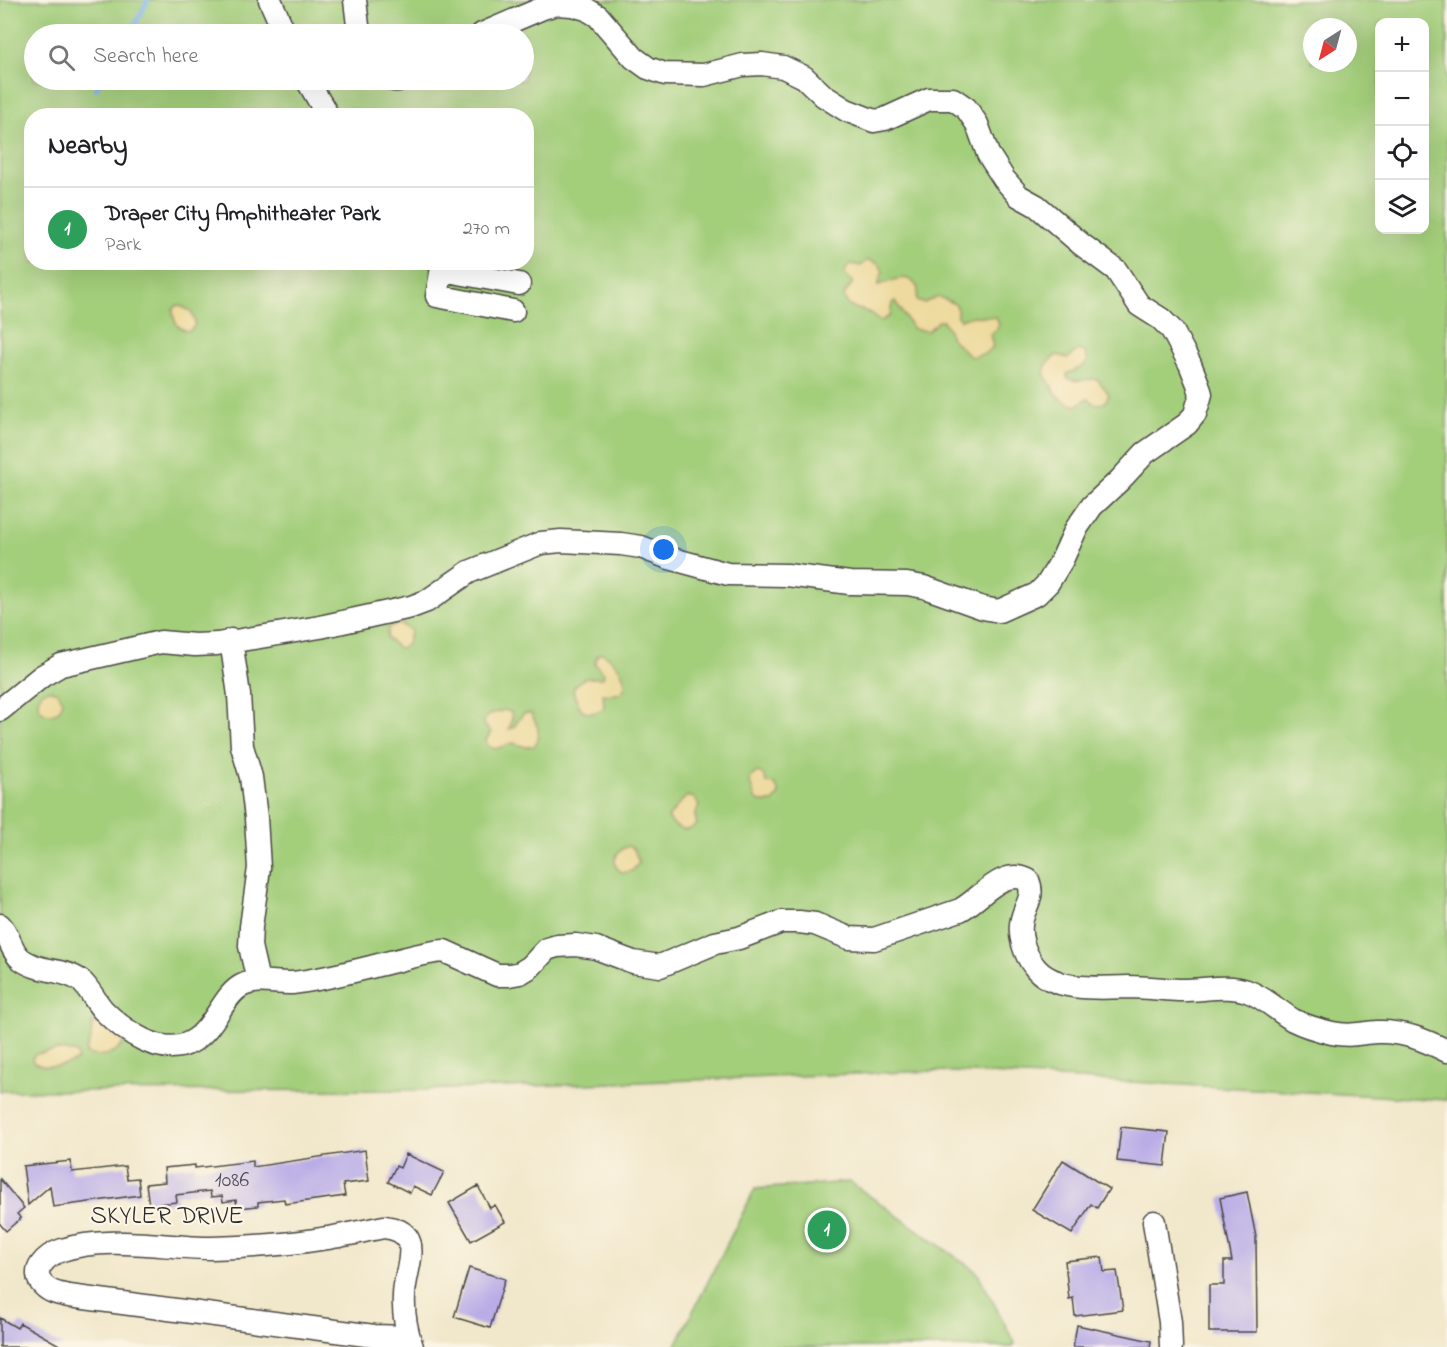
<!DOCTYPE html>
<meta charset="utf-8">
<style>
body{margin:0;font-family:"Indie Flower",sans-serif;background:#f6f6f6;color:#202124}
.controls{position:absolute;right:18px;top:18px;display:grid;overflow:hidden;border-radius:12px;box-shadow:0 6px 24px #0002}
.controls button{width:54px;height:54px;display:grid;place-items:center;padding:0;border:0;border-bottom:2px solid #e0e0e0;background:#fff;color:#202124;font:30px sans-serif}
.compass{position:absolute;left:1303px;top:18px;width:54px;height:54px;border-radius:50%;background:#fff;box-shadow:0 6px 24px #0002;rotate:216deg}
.you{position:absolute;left:664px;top:550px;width:21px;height:21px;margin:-15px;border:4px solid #fff;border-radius:50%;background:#1a73e8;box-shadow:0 0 0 9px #1a73e833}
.badge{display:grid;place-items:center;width:39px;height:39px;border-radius:50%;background:#1a73e8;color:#fff;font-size:20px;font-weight:700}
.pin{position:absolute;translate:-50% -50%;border:3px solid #fff;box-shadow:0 2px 6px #0006}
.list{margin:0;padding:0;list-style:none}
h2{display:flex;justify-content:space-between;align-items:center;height:78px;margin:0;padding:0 24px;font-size:26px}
h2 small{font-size:20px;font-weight:400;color:#757577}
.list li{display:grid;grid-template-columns:39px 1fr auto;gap:18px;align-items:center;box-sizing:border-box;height:84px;padding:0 24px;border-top:2px solid #e0e0e0}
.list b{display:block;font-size:22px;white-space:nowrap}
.list p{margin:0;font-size:20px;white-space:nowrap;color:#757577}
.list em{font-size:20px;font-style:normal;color:#757577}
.icon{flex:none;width:33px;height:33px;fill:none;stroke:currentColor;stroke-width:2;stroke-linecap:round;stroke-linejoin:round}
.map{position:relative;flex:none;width:1447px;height:1347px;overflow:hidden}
.search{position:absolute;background:#fff;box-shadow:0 6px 24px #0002;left:24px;top:24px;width:510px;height:66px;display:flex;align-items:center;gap:15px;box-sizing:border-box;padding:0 21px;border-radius:33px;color:#757577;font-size:22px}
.panel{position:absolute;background:#fff;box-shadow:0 6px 24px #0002;left:24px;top:108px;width:510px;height:162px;border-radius:24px}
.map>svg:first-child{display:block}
.green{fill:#a3ce7a;stroke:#677c52;stroke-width:1.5;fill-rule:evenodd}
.sand{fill:#eeda9e;stroke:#8c8264;stroke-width:1.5}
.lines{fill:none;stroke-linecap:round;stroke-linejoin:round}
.stream{stroke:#7eb3ec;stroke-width:5}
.building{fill:#baade7}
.minor-casing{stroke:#494743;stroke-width:25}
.minor{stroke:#fff;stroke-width:22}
.labels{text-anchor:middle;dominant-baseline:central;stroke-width:4.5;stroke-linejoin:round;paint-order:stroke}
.number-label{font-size:22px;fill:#4f4c5a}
.street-label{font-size:26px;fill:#2b2b2b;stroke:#fcf5e5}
</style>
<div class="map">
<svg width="1447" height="1347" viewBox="0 0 1447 1347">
<rect width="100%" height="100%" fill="#fcf5e5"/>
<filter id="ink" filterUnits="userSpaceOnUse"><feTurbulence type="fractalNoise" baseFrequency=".0167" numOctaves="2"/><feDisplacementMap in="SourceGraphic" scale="12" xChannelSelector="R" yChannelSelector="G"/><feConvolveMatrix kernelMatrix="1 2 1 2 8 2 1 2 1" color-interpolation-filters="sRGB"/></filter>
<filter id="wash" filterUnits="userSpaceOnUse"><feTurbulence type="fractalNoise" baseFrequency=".008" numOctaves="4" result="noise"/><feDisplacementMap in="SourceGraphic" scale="24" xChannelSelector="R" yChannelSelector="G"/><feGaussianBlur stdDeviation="1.35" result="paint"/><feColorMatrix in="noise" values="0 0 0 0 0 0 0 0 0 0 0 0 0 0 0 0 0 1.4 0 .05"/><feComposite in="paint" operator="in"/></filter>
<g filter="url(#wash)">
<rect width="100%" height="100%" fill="#f1e7ca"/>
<path class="green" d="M 0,0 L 1447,0 L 1447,1100 L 936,1071 L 422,1090 L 0,1091 ZM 1380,22 L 1424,22 L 1424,230 L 1380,230 ZM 1312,27 L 1348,27 L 1348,63 L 1312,63 ZM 34,34 L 524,34 L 524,80 L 34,80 ZM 32,116 L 526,116 L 526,262 L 32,262 Z
M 850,1182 L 977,1272 L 1015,1343 L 1013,1347 L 675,1347 L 755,1189 Z"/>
<path class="sand" d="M 868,260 L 879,264 L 883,271 L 878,285 C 893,282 907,270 918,288 L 917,299 L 919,302 L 924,303 L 938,297 C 944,299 953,302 957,306 L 957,316 L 960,320 L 973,316 L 995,317 L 999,323 L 997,329 L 990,334 L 993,347 L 984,354 L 971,357 L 950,337 L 949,330 L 943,321 L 938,321 L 928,331 L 913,329 L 895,301 L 892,303 L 890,316 L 881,321 C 875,319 873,314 868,312 C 857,307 847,311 844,295 L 853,282 L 844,274 L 848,265 L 852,264 L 861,266 Z
M 178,305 L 191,311 L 195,322 L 194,327 L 188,331 C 177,329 173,320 173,309 Z
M 1078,350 L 1085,352 L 1088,361 L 1082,367 L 1067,374 L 1067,378 C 1077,384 1087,377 1098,380 L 1109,394 L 1105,403 L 1095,404 L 1088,398 L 1076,406 C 1054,399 1056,392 1044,374 C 1045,364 1049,360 1057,355 L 1068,358 Z
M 399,624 L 411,630 L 407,644 L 401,648 L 397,647 L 387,638 L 388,627 Z
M 600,653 C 614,654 647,700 603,694 L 604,706 L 603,709 C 583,720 578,707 573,690 C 580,675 590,678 603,678 L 604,674 L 595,664 L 596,657 Z
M38 702a12 12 0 1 1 24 0a12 12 0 1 1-24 0Z
M 504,710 L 511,712 L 512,719 L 509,729 L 513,728 L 523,714 L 530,713 C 537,722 543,736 534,746 L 526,747 L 513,743 L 495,749 L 488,746 L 486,740 L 491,732 L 485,726 L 484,721 L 488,715 Z
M 757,772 C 764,773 766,777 766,783 C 775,783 778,787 779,795 L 773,802 L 761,802 L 756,800 L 750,783 L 751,777 Z
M 687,796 L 694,798 L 699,805 L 695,816 L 697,824 C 687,835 676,829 668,818 L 678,805 Z
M 628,846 L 634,849 L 639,863 L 632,871 L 622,873 L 616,867 C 613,857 618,850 628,846 Z
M 92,1023 L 101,1024 C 110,1034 118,1033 124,1041 C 120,1054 97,1059 85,1053 L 91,1039 Z
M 59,1050 L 77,1053 L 78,1059 C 69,1067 42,1069 33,1062 L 32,1058 L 36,1054 Z"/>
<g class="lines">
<path class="stream" d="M 130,34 L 148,0
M 96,89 L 101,80"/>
</g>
<g id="blocks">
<path class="building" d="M 1121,1127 L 1169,1132 L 1165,1166 L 1117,1161 Z
M 365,1150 L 369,1181 L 343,1184 L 345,1196 L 285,1204 L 284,1199 L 258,1202 L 258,1206 L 237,1208 L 236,1200 L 223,1202 L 222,1196 L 211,1197 L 210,1191 L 176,1195 L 177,1202 L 149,1205 L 146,1184 L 165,1182 L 164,1168 L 195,1165 L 195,1168 L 253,1161 L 253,1167 Z
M 406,1154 L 444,1172 L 432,1195 L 413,1186 L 410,1193 L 388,1182 L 396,1166 L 400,1168 Z
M 1063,1160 L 1109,1189 L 1097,1208 L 1091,1204 L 1072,1234 L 1032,1210 Z
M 71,1161 L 72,1172 L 125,1166 L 127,1179 L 138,1178 L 140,1195 L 53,1207 L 50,1186 L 28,1205 L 23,1166 Z
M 0,1179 L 24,1208 L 17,1214 L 21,1218 L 6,1231 L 0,1224 Z
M 478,1186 L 490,1208 L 495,1205 L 505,1222 L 471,1241 L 449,1203 Z
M 1247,1192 L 1256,1237 L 1257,1332 L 1209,1332 L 1209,1285 L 1224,1285 L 1224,1261 L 1232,1261 L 1220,1198 Z
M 1102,1257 L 1104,1272 L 1117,1271 L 1123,1310 L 1075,1316 L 1073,1298 L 1069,1299 L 1065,1261 Z
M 469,1268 L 505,1279 L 490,1328 L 454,1317 Z
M 0,1318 L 17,1328 L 20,1323 L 63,1347 L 0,1347 Z
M 1077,1325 L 1151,1341 L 1150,1347 L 1073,1347 Z"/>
</g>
</g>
<g filter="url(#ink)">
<use href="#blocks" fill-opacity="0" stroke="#494743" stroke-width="1.5"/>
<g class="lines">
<defs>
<path id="minor" d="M 270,0 L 285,34
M 355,0 L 359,34
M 307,80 L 328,116
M 394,80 L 398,80
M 443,262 L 437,296 L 513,311
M 442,270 L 519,284
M 231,640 L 239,695 L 242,746 L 251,777 L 256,818 L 259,868 L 251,927 L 250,946 L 258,981
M 0,710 L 42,676 L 61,665 L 161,642 L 195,645 L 217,644 L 320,627 L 411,607 L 427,601 L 469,572 L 541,543 L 561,541 L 621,544 L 641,547 L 669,558 L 728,574 L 787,575 L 850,583 L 907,584 L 924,587 L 983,608 L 999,611 L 1037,594 L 1048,583 L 1062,560 L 1076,529 L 1092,506 L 1120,480 L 1145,453 L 1187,424 L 1195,414 L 1201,394 L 1198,384 L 1190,364 L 1172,330 L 1161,319 L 1139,305 L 1116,270 L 1081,244 L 1037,206 L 1019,196 L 1004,179 L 988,154 L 977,124 L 966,108 L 953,99 L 929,99 L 885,119 L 874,121 L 846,110 L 824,96 L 804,77 L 783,67 L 762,64 L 743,65 L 704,75 L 665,74 L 648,68 L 634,58 L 598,16 L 586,9 L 572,5 L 557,4 L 543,8 L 482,34
M 0,925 C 10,935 10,950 21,959 C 39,973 64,968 81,981 C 90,989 95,1001 103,1010 C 124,1031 161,1058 191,1042 C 215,1029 223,994 243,985 C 259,978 275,984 292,983 C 327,979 361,969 395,961 C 411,957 427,952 444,951 L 497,975 L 509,975 L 520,973 L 530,967 L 547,949 L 557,946 L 576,945 L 596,948 L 633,962 L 660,966 L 715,943 L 739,938 L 781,922 L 799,922 L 815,924 L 849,938 L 874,939 L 960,910 C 981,899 1002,867 1028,880 C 1035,897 1026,903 1022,919 C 1018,934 1024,953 1034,966 C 1053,992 1100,988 1128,987 C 1145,987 1161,989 1178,990 C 1200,991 1226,984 1247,991 C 1264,997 1278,1011 1293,1020 C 1305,1026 1319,1030 1332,1033 C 1351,1037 1360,1033 1377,1032 C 1403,1031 1425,1040 1447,1051
M 1154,1222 L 1170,1322 L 1171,1347
M 409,1337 L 374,1336 L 69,1296 C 60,1294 51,1293 44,1286 C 28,1271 47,1255 62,1250 C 110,1235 163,1248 212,1248 C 248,1247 285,1245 321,1239 C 342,1236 363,1231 384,1227 C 428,1232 404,1268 404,1296 C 403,1314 406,1330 412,1347"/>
</defs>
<use href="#minor" class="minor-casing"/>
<use href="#minor" class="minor"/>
</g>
</g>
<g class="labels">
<g class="number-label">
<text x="232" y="1181">1086</text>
</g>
<g class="street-label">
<text x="167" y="1217">SKYLER DRIVE</text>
</g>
</g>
</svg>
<div class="controls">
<button>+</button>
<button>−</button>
<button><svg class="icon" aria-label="locate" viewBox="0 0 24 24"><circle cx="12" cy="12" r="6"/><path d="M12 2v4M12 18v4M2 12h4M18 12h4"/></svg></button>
<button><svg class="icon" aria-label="layers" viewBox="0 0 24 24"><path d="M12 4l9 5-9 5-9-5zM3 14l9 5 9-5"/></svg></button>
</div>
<svg class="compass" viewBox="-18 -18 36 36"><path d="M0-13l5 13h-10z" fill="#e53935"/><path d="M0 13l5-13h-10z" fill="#757577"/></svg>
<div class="you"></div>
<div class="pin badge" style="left:827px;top:1230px;background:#2e9e5b">1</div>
<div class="search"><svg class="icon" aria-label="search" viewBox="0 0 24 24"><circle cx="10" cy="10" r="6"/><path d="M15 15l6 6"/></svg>Search here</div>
<section class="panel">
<h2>Nearby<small></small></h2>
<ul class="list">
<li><span class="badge" style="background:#2e9e5b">1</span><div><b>Draper City Amphitheater Park</b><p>Park</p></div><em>270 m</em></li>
</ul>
</section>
</div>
